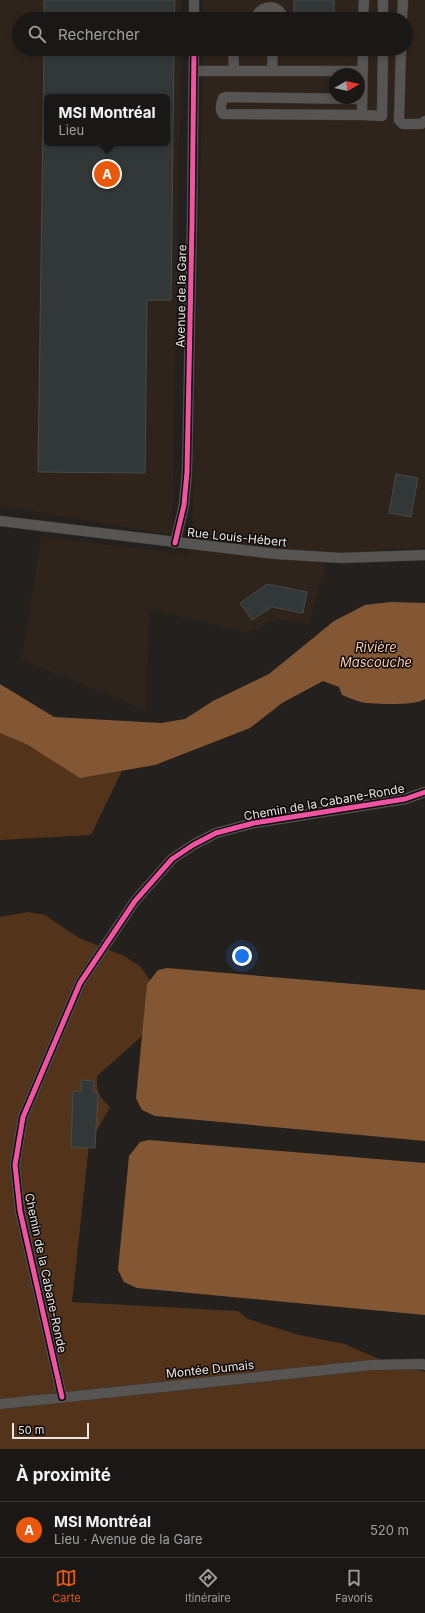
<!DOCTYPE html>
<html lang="fr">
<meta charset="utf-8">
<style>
body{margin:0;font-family:Inter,sans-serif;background:#23211f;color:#f1f3f6}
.compass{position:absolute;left:329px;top:68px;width:36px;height:36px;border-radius:50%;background:#1a1816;box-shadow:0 2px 6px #0003;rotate:81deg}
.scale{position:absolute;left:12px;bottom:10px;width:77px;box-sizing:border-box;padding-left:4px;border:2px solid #ebe6e3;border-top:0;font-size:11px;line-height:14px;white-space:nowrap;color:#ebe6e3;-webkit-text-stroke:3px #0d0908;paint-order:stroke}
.you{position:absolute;left:242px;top:956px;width:14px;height:14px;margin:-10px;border:3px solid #fff;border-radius:50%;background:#1a73e8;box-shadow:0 0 0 6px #1a73e833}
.badge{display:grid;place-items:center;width:26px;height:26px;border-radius:50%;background:#ea580c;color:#fff;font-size:13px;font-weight:700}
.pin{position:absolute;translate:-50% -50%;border:2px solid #fff;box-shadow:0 1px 4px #0006}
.popup{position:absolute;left:44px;top:94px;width:126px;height:52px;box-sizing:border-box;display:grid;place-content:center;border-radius:6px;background:#1a1816;filter:drop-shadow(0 1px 3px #0005);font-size:13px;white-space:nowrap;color:#9fa0a1}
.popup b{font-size:15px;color:#f1f3f6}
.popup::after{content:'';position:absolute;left:50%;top:100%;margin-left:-8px;border:8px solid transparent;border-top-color:#1a1816}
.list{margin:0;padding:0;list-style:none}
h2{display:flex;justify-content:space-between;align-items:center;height:52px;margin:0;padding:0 16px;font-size:17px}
h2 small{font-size:13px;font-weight:400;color:#9fa0a1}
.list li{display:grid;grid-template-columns:26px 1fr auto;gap:12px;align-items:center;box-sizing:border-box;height:56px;padding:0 16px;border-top:1px solid #383735}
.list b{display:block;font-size:15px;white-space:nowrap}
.list p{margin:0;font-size:13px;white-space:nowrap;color:#9fa0a1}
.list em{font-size:13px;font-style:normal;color:#9fa0a1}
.icon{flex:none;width:22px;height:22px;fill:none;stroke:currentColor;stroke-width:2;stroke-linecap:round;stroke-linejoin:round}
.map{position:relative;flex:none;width:425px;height:1449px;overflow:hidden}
.search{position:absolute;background:#1a1816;box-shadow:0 2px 6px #0003;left:12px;right:12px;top:12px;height:44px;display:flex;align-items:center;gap:10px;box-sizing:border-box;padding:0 14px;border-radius:22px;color:#9fa0a1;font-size:15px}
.sheet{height:108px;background:#1a1816}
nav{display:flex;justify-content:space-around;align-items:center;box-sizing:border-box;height:56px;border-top:1px solid #383735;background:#1a1816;font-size:11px;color:#9fa0a1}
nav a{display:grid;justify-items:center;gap:2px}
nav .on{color:#ea580c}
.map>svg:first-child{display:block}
.built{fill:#2f241c;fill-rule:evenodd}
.green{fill:#53341a}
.water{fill:#845734}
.building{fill:#323838;stroke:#494a49;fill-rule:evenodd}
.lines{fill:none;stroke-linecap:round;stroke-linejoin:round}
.minor-casing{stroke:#3c3a37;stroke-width:11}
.minor{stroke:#575553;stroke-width:10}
.cycleway-casing{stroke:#0d0908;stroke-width:8}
.cycleway{stroke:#f153a3;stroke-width:5}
.labels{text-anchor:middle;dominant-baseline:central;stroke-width:3;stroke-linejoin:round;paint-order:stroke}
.street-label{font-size:12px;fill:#ebe6e3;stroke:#0d0908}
.water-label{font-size:13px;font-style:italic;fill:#fbccab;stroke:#0d0908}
</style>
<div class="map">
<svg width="425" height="1449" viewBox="0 0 425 1449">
<rect width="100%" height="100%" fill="#23201d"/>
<path class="built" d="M 0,0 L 181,0 L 181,19 L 19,19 L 19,49 L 181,49 L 172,535 L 116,526 L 0,505 ZM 47,97 L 167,97 L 167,143 L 47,143 Z
M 203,0 L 425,0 L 425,547 L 328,555 L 309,624 L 276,619 L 248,633 L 149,609 L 146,710 L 22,660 L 41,536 L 188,555 L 192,526 L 203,49 L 406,49 L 406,19 L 203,19 ZM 335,74 L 359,74 L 359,98 L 335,98 Z"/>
<path class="green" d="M 0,733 L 28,745 L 80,777 L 122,771 L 91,835 L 0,840 Z
M 28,912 L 45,915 L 79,938 L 124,956 L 140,966 L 156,989 L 157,1001 L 141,1037 L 97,1076 C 96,1091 99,1097 110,1107 L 89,1144 L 72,1302 L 238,1311 L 248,1319 L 299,1335 L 345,1344 L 376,1358 L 425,1372 L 425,1449 L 0,1449 L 0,917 Z"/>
<path class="water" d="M 390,602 L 425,603 L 425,699 C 415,706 379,704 366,703 C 358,702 350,698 342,695 L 339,687 L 323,681 L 282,703 L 250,728 L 155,765 L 80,778 L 28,745 L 0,733 L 0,684 L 54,717 L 161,723 L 185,719 L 213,701 L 269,674 L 334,621 L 365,605 Z
M 167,968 L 425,990 L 425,1141 L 155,1116 L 142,1110 L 136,1098 L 147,984 L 158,970 Z
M 149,1140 L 425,1163 L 425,1315 L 137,1288 L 124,1282 L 118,1270 L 129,1156 L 140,1142 Z"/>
<path class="building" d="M 44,0 L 175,0 L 174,19 L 44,19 Z
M 294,0 L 334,0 L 334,17 L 356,17 L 356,19 L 294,19 Z
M 44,49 L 174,49 L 171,300 L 147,300 L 145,473 L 38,472 ZM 47,97 L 167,97 L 167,143 L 47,143 Z
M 294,49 L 356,49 L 356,53 L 294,52 Z
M 396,474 L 418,478 L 411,517 L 389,513 Z
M 267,584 L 307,592 L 303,613 L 272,607 L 252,620 L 240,603 Z
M 81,1080 L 94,1081 L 93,1092 L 98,1093 L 95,1148 L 71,1147 L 73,1091 L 81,1092 Z"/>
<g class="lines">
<defs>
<path id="minor" d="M 211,18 L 234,19
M 194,19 L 194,0
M 255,19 C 260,4 280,3 283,19
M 363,19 L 364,0
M 383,19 L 383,0
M 402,19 L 403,0
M 233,49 L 234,71
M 363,49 L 362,115 L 382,116 L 383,49
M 401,49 L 399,120 L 403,124 L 421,124 L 425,121
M 194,71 L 272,71 L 273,49
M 272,71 L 363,71
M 362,115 L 223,114 C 220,110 221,103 223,98 L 226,97 L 362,99
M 0,521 L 276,554 L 341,558 L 425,555
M 175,543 L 184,505 L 187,472 L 192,224 L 194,49
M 62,1397 L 20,1211 L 15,1165 L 23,1117 L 80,983 L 135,901 L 172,859 L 193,845 L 216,833 L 254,823 L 405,799 L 425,792
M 0,1404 L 372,1365 L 422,1364 L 425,1365"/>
</defs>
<use href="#minor" class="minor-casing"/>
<use href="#minor" class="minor"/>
<defs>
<path id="cycleway" d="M 175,543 L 184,505 L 187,472 L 192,224 L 194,49
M 62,1397 L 20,1211 L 15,1165 L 23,1117 L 80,983 L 135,901 L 172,859 L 193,845 L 216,833 L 254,823 L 405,799 L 425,792"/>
</defs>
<use href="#cycleway" class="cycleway-casing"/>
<use href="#cycleway" class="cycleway"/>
</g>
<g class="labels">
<g class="street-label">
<text transform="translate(181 296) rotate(-89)">Avenue de la Gare</text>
<text transform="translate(237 537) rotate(6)">Rue Louis-Hébert</text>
<text transform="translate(324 802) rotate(-10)">Chemin de la Cabane-Ronde</text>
<text transform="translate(46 1273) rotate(78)">Chemin de la Cabane-Ronde</text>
<text transform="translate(210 1369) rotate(-6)">Montée Dumais</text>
</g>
<g class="water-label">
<text x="376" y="647">Rivière<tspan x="376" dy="15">Mascouche</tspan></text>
</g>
</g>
</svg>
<svg class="compass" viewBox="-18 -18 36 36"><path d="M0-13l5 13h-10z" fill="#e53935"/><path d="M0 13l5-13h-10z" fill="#9fa0a1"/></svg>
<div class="scale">50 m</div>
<div class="you"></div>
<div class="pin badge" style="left:107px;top:174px">A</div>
<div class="popup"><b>MSI Montréal</b>Lieu</div>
<div class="search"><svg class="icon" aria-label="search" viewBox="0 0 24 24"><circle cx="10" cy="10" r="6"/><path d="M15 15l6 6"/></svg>Rechercher</div>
</div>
<section class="sheet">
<h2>À proximité<small></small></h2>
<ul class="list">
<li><span class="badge">A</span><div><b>MSI Montréal</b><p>Lieu · Avenue de la Gare</p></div><em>520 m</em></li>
</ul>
</section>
<nav>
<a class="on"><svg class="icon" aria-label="map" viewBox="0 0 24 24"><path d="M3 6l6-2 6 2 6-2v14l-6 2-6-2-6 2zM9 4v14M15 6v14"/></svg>Carte</a>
<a><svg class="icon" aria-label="directions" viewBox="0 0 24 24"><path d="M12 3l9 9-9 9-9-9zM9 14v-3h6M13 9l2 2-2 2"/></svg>Itinéraire</a>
<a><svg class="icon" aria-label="saved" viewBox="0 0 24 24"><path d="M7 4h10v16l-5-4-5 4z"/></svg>Favoris</a>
</nav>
